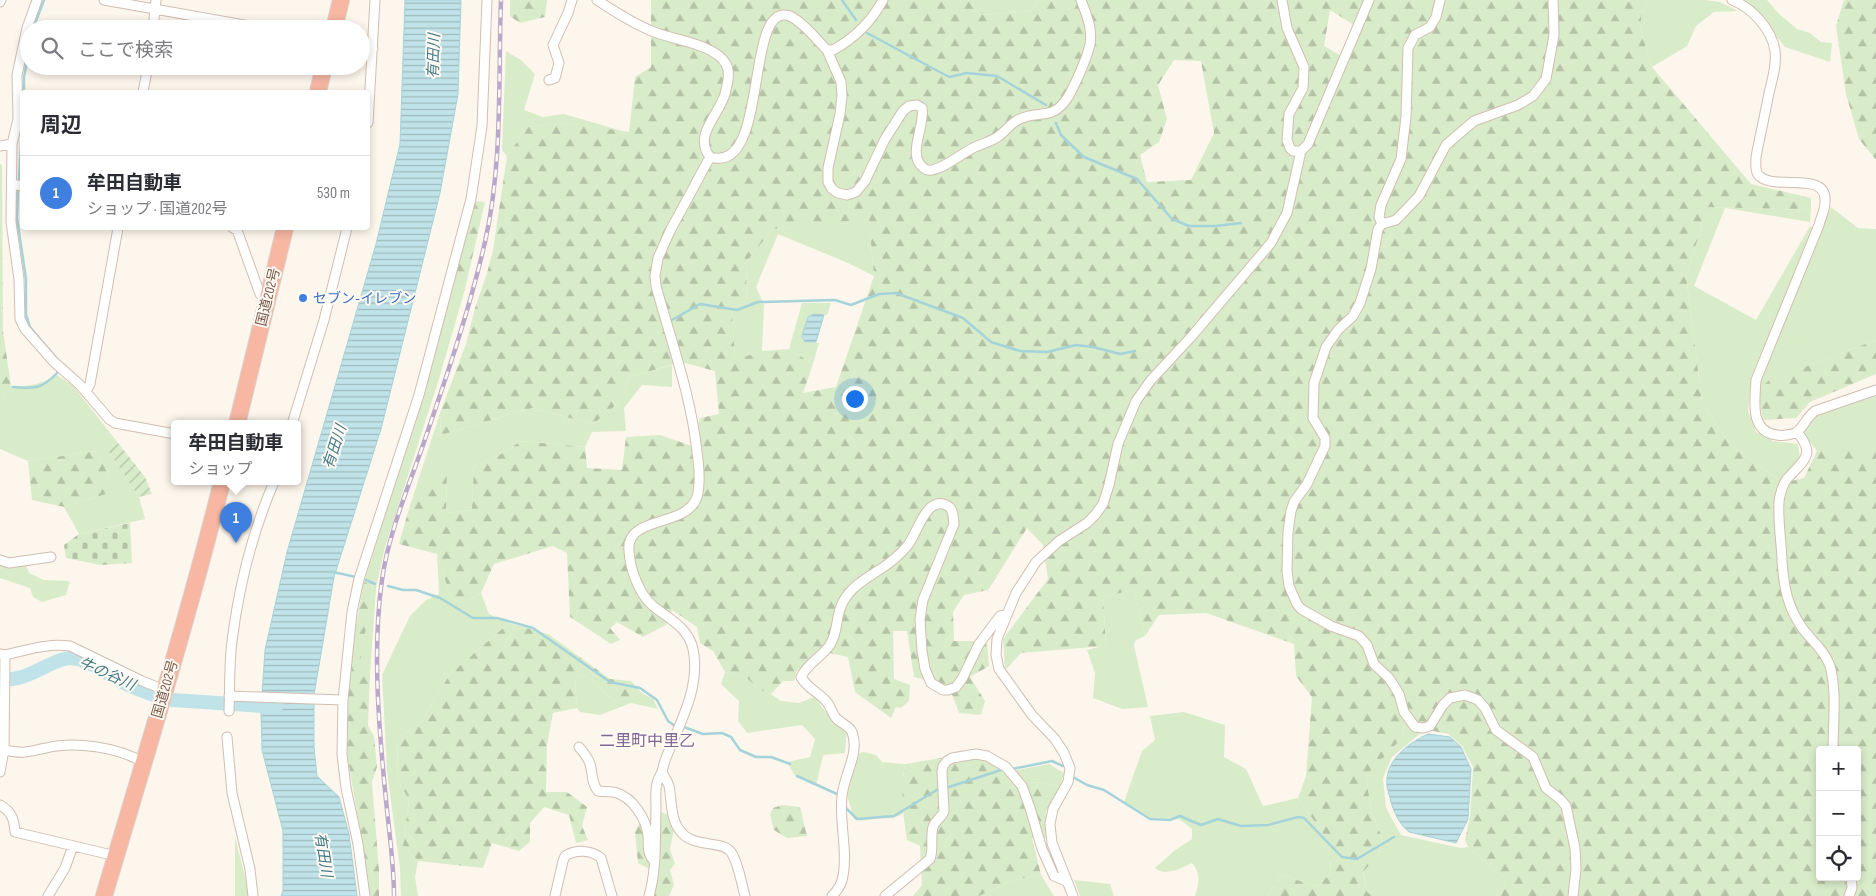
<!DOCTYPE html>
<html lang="ja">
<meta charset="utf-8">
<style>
body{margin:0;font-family:"Sofia Sans Condensed","Noto Sans JP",sans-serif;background:#f2f2f3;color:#2b2b33}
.controls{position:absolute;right:15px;bottom:15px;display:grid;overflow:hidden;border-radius:5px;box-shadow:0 2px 8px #0003}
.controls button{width:45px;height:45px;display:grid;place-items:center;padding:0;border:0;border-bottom:1px solid #e1e1e2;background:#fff;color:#2b2b33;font:25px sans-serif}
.you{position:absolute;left:854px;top:398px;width:18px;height:18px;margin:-12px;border:4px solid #fff;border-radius:50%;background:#1a73e8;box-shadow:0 0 0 8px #1a73e833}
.badge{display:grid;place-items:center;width:32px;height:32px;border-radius:50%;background:#0f766e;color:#fff;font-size:16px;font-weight:700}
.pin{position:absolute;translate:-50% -41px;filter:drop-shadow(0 1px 2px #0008)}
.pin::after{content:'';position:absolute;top:26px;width:18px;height:15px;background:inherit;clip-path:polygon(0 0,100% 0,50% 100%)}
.popup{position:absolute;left:171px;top:420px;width:130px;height:65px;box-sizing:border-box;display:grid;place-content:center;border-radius:5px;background:#fff;filter:drop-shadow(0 1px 4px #0005);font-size:16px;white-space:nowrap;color:#7c7c81}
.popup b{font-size:19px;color:#2b2b33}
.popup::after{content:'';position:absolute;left:50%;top:100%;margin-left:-10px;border:10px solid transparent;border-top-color:#fff}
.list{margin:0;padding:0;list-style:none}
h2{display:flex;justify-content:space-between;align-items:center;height:65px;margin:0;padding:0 20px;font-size:21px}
h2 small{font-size:16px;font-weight:400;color:#7c7c81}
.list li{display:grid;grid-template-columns:32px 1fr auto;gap:15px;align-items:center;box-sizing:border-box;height:75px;padding:0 20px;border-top:1px solid #e1e1e2}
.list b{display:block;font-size:19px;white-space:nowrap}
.list p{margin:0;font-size:16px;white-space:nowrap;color:#7c7c81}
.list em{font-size:16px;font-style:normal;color:#7c7c81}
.icon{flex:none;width:28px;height:28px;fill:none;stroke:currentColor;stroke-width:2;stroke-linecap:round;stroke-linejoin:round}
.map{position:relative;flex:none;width:1876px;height:896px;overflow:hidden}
.search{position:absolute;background:#fff;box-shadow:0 2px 8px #0003;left:20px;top:20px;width:350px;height:55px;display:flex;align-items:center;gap:12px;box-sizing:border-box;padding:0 18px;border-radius:28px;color:#7c7c81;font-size:19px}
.panel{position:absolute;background:#fff;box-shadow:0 2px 8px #0003;left:20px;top:90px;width:350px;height:140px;border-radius:5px}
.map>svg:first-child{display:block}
.grass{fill:#d8ecc9}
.forest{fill:url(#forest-firs);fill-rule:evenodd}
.cemetery{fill:url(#cemetery-stones)}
.garden{fill:url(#garden-furrows)}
.water{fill:url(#water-rules);stroke:#a5d3da}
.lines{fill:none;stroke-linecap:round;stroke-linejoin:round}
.stream{stroke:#a5d3da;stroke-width:2.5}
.river{stroke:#bfe3e8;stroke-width:14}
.street-casing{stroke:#d1beb0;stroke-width:11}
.highway-casing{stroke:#dad1cd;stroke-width:18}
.street{stroke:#fff;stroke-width:9}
.highway{stroke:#f7b7a3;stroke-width:16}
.rail-casing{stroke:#b9a8c9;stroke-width:4.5}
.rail{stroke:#fffaf3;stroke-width:2.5;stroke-dasharray:8;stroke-linecap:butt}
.shop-dot{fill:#3f7fe0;stroke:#fffaf3;stroke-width:2}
.labels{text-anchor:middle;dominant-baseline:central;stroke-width:4;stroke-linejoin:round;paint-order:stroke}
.street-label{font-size:14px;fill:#7a5c4d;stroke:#fffaf3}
.shop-label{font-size:14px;fill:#366cbe;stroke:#fffaf3;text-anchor:start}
.water-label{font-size:15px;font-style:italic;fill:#437c86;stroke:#fffaf3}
.quarter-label{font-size:16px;fill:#846695;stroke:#fffaf3}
</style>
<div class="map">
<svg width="1876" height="896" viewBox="0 0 1876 896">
<defs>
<pattern id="forest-firs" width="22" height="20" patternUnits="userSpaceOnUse" patternTransform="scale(1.25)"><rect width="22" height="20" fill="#d8ecc9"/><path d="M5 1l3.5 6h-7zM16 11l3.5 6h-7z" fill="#b4c2a5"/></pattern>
<pattern id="cemetery-stones" width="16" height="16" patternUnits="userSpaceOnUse" patternTransform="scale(1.25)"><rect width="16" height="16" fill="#d8ecc9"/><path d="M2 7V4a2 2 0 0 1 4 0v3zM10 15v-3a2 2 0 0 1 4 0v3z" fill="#b4c2a5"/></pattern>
<pattern id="garden-furrows" width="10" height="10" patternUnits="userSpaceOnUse" patternTransform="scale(1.25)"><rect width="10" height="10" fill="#d8ecc9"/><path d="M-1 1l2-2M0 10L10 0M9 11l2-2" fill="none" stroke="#b4c2a5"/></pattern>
<pattern id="water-rules" width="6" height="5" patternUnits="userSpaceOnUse" patternTransform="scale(1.25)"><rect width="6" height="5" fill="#bfe3e8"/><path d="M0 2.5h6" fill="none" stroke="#a0bbbe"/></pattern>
</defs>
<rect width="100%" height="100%" fill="#fdf6ec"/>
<path class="grass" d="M 968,0 L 1038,0 L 1031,11 L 980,15 Z
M 1649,0 L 1705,0 L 1720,2 L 1738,11 L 1714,12 L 1696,26 L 1687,46 L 1652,67 L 1642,35 L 1641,17 Z
M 1742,0 L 1767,0 L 1778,13 L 1797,29 L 1810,33 L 1821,42 L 1832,43 L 1830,62 L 1785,47 L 1757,10 Z
M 506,51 L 521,60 L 535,74 L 524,110 L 543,117 L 564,114 L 629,133 L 567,123 L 528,127 L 507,156 L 502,150 Z
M 1708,207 L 1811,210 L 1810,222 L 1725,208 L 1694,286 L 1756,320 L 1810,226 L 1814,229 L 1751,377 L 1748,411 L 1756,432 L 1773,441 L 1798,444 L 1800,458 L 1783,483 L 1730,445 L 1702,402 L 1686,276 Z
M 1831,207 L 1858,228 L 1876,229 L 1876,340 L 1769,381 L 1758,392 L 1763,372 Z
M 869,218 L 874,276 L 848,263 L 778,234 L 756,287 L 764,304 L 762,351 L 735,361 L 732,312 L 746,304 L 747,261 L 773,229 Z
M 452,286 L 465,289 L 439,379 L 385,547 L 376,588 L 370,674 L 359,662 L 373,586 L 364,582 L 426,387 Z
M 802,303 L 831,303 L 827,315 L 814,314 L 808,317 L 802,336 L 805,342 L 819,343 L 813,364 L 789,349 Z
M 672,365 L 672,387 L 642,385 L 624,408 L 626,431 L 592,432 L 585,447 L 521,441 L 490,461 L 474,465 L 472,510 L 446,513 L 447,473 L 408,512 L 440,413 L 441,435 L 532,408 L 593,424 L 616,405 L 630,377 Z
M 57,375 L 74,387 L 118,443 L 107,449 L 139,497 L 145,519 L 79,534 L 64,507 L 116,491 L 97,451 L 28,461 L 0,449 L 0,398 L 2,398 L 11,386 C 29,387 42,384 57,375 Z
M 1876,393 L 1876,451 L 1817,451 L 1802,431 L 1816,416 Z
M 437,554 L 451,598 L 463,603 L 481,593 L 489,614 L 509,623 L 450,674 L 419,725 L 397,737 L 398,780 L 409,800 L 403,846 L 418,861 L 415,877 L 418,896 L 401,896 L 400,868 L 387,771 L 382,675 L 410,616 L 426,600 L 439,594 Z
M 0,564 L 26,565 L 29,573 L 44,580 L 70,581 L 66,595 L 42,602 L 33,597 L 30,588 L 0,578 Z
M 1133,590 L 1145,636 L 1135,641 L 1134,646 L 1148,707 L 1122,709 L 1093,698 L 1095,673 L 1087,650 L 1106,645 L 1103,597 Z
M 725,672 L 746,677 L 758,689 L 771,694 L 781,701 L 799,703 L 814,697 L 834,722 L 847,731 L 845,753 L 823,755 L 816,786 L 795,776 L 787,762 L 810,757 L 815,739 L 802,725 L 747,733 L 738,721 L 739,701 L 721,684 Z
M 585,675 L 615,702 L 642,693 L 653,699 L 658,709 L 631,703 L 600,715 L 580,712 L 577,708 L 575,678 Z
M 1184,712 L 1225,725 L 1224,757 L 1246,769 L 1263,806 L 1298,798 L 1329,842 L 1331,873 L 1317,887 L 1280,874 L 1268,896 L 1195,896 C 1199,883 1201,873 1192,863 C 1182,868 1165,877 1155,868 L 1174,851 L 1192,839 L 1192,829 L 1179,819 L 1151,818 L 1124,802 L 1142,751 L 1155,740 L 1150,716 Z
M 1405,721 L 1422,732 L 1392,757 L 1383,778 L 1386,808 L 1401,835 L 1461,848 L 1468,847 L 1506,879 L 1501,896 L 1372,896 L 1367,892 L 1363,871 L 1379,854 L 1382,838 L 1371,810 L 1366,776 L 1402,738 Z
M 863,752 L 876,755 L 882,762 L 905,764 L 903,775 L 903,814 C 888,821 888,817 874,819 C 866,820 862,822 854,819 L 847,795 L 858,754 Z
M 1049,764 L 1064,773 L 1060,787 L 1039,782 L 1012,785 L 1006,772 Z
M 235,837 L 248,889 L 248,896 L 235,896 Z
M 1041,875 L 1054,896 L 979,896 L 1013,880 Z
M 1074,880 L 1110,884 L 1114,896 L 1080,896 Z"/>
<path class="forest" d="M 510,0 L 547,0 L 545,17 L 520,23 L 510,16 Z
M 651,0 L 968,0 L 980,15 L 1031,11 L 1038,0 L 1649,0 L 1641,17 L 1642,35 L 1652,67 L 1751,184 L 1811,198 L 1811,210 L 1708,207 L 1686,276 L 1702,402 L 1730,445 L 1783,483 L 1804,478 L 1817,451 L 1876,451 L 1876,896 L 1501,896 L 1506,879 L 1468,847 L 1465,840 L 1470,817 L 1473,767 L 1462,746 L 1448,734 L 1428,730 L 1411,717 L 1405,721 L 1402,738 L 1366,776 L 1371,810 L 1382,838 L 1379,854 L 1363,872 L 1367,892 L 1372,896 L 1268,896 L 1280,874 L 1317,887 L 1331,873 L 1329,842 L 1298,798 L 1306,776 L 1312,697 L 1296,676 L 1294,644 L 1206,613 L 1159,615 L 1145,636 L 1133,590 L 1103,597 L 1106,646 L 1021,653 L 1005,670 L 1003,639 L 1048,579 L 1043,545 L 1027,528 L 988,590 L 964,595 L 953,612 L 954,641 L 987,641 L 989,666 L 970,677 L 985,701 L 981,715 L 959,713 L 949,686 L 914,677 L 907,631 L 893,631 L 894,679 L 910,685 L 909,701 L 901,708 L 896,707 L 891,718 L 855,692 L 848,657 L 820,651 L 797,671 L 794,681 L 783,681 L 771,694 L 758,689 L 746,677 L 725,672 L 713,651 L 700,643 L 697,627 L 672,610 L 666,625 L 643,637 L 617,622 L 610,628 L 620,640 L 611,644 L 570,617 L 567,553 L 553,546 L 494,564 L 481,593 L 463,603 L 451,598 L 437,554 L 399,544 L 408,512 L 431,474 L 447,472 L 446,513 L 472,510 L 474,465 L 490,461 L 521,441 L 585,447 L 587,468 L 622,470 L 626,437 L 660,435 L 692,446 L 700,418 L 719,414 L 715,371 L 681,362 L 630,377 L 616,405 L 593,424 L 532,408 L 441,435 L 440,413 L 466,344 L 475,308 L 487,273 L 493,250 L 507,156 L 528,127 L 567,123 L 629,132 L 635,77 L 651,67 ZM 1330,10 L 1362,30 L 1347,59 L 1324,46 ZM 1174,60 L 1201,61 L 1214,133 L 1191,180 L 1147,182 L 1140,155 L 1159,142 L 1167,119 L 1158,85 ZM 869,219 L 874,276 L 836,387 L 803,393 L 813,364 L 789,349 L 762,351 L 735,360 L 732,312 L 746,304 L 747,261 L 773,229 ZM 1820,750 L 1857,750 L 1857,877 L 1820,877 Z
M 1844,0 L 1876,0 L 1876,160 L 1859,139 L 1846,94 L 1836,26 Z
M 0,164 L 2,165 L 3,331 L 11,386 L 2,398 L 0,398 Z
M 474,201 L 485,202 L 465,289 L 452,286 Z
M 1876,340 L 1876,374 L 1810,402 L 1796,418 L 1763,420 L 1758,392 L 1768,381 Z
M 97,451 L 116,491 L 64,507 L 32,500 L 28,461 Z
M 364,582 L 373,586 L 360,662 L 370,674 L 368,726 L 374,736 L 377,767 L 372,782 L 379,870 L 379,896 L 369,896 L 369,884 L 346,747 L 351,651 Z
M 509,623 L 548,634 L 610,679 L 631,681 L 642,693 L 615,702 L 585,675 L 575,678 L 577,708 L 553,713 L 547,745 L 546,792 L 567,792 L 587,807 L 582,826 L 588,840 L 576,843 L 569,815 L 544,807 L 530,823 L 530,842 L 519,851 L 492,843 L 483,868 L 418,861 L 403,846 L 409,800 L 398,780 L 397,737 L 419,725 L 450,674 Z
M 941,758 L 950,764 L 979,758 L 1006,772 L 1012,785 L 1039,782 L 1060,787 L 1046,811 L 1046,838 L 1032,838 L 1041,875 L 1013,880 L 979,896 L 913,896 L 922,885 L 920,846 L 907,840 C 903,816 900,789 905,764 Z
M 782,805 L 800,807 L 807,836 L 787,838 L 774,830 L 770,815 L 773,808 Z
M 661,812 L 669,815 L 674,829 L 670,849 L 675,864 L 670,870 L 674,885 L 669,896 L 654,896 L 658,871 L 651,870 L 638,863 L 635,832 L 640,822 L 656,834 Z"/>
<path class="cemetery" d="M 130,523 L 132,563 L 100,565 L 66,558 L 64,545 L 79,534 Z"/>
<path class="garden" d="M 118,443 L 145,477 L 152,494 L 139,497 L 107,449 Z"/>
<path class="water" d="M 405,0 L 461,0 L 458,94 L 440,193 L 381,429 L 334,577 L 314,695 L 314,747 L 317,776 L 339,797 L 349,834 L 357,896 L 281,896 L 283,891 L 283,831 L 262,750 L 261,710 L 265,650 L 287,552 L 376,244 L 400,144 Z
M 814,314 L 824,315 L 816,342 L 805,342 L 802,336 L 808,317 Z
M 1428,734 L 1450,737 L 1461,747 L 1471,769 L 1468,819 L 1456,843 L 1409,832 C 1400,825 1394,813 1391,802 C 1390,797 1388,792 1387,786 C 1384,761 1408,743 1428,734 Z"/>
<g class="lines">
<path class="stream" d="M 842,0 L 856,20
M 33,29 L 44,0
M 867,33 L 949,77 L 967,73 L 997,76 L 1046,105
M 24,92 L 24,77 L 29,51
M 1056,123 L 1061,135 L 1084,157 L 1137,179 L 1172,219 L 1189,226 L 1216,226 L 1241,223
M 19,179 L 22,127
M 18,192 L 17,218 L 26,279 L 26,315 L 30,327 L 58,360
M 672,320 L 700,304 L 737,310 L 758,302 L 835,300 L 851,305 L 879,294 L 896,293 L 963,318 L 991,342 L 1020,351 L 1047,352 L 1076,345 L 1093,347 L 1120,354 L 1135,351
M 13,387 C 34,389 42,389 57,373
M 333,572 L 356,577
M 366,580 L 375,584
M 388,586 L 403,590 L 416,590 L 440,598 L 473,618 L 497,618 L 533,628 L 610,682 L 640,688 L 657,700 L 668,721 L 675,726
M 684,727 L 703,734 L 722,733 L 731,737 L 740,750 L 756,757 L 771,757 L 790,764
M 1012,769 L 1052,761 L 1063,766
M 797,776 L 837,794
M 1073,777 L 1087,785 L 1104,790 L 1150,819 L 1170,820 L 1180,816 L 1201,825 L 1218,819 L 1241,826 L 1268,825 L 1298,817 L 1304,818 L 1342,857 L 1357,859 L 1394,837
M 949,787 L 1001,770
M 846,808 L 857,819 L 894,816 L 940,788"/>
<path class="river" d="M 0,680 C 27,680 38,668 61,660 C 82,652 106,674 124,683 C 134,688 145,692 156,696
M 172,700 L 262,706 L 278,704"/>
<defs>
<path id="street" d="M 37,0 L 27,28 L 17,75 L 18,119 L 12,144 L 11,222 L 19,279 L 20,319 L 25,329 L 54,362 L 79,384 L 109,419 L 115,423 L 175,434
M 104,0 L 267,29
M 597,0 C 615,12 634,24 654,32 C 674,40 715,44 726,64 C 731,73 727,85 725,94 C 719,115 693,135 710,157 C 771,175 743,0 790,16 C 804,23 816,39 827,50 L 833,50 C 855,38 871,22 883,0
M 1282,0 L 1287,28 L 1304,67 L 1303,88 L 1289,114 L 1287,140 L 1290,148 L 1293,151 L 1301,151 L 1308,144 L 1369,0
M 1553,0 L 1554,35 L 1546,79 L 1533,96 L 1518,105 L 1474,121 L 1446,145 L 1419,196 L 1396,220 L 1382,224 L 1378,229 L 1371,269 L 1360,303 L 1353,316 L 1338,330 L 1326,347 L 1314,383 L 1313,418 L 1325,438 L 1325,446 L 1307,484 L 1294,502 L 1291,511 L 1288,532 L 1287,571 L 1289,586 L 1297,604 L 1301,609 L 1331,626 L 1359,636 L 1367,645 L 1374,664 L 1389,678 L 1399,694 L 1404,712 L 1415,727 L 1423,728 L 1430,726 L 1443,705 L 1450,698 L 1465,695 L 1478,700 L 1485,708 L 1496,730 L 1533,757 L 1546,788 L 1561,800 L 1566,806 L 1575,848 L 1576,869 L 1573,896
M 1732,0 C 1752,8 1772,29 1775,51 C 1777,65 1772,80 1769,93 C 1765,114 1760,136 1756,157 C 1756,163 1755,168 1757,173 C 1769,194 1828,168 1825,202 C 1825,210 1821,217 1819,225 L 1756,380 C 1755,400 1749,432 1777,435 C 1782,436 1792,435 1797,432 C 1803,427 1807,417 1815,411 L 1876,390
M 0,2 L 1,0
M 153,29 L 156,0
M 361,47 L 373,49
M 827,50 L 841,82 L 842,96 L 840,114 L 828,168 L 828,182 L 832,189 L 838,193 L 847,195 L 856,192 L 865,181 L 885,139 L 903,111 L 909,106 L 917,105 L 922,108 C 926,126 905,156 925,169 C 935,176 963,152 975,147 C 982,144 992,141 999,136 C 1005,131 1010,125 1016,121 C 1037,108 1052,123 1068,97 C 1075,85 1086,60 1089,48 C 1091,43 1091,34 1090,29 C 1089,19 1084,9 1081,0
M 549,80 L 555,78 L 559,63 L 553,45 L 568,13 L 572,0
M 143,92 L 148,66
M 368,123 L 375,0
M 0,146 L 12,144
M 12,184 L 22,186
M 1382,224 L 1379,217 L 1381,205 L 1401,159 L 1406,117 L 1408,48 L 1415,35 L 1430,27 L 1436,17 L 1440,0
M 233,228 L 237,230 L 260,294 L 268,298
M 86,391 L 90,384 L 118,228
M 292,424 L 324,320 L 347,228
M 1797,432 C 1817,456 1803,460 1787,479 C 1784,483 1781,491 1780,496 C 1776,508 1782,546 1782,561 C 1784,587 1787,607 1803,629 C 1812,641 1825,651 1830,666 C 1837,690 1833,724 1833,750
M 0,560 L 9,563 L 51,557
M 0,654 L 5,655 C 28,650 47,643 70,646 L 142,681 L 165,690
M 229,696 L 343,700
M 229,711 C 230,688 229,664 232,641 C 239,586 252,533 274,482
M 227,737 L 232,793 L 250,869 L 253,896
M 579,747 C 583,752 588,757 590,764 C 593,773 591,783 598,791 C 604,792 611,791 617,793 C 633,798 646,819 648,835 C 649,845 646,852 654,861
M 4,750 C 25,754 26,752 46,748 C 75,741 119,747 144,763
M 0,772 L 4,750 L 5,655
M 662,772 C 664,777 667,780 669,786 C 672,801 670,821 682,833 C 695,848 722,840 731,852 C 739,864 741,882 745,896
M 0,805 C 12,812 14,819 15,832 L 116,856
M 48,896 L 65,868 L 73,846
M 365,896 L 358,844 L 346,788 L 342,754 L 343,700 L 352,612 L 359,579 L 419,395 L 471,199 L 482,126 L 487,0
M 555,896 L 563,861 L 565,856 C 577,849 591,850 601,858 L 612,896
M 649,896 C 657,868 655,838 656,809 C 656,801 655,791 657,783 C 658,779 660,776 662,772 C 663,768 664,763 666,758 C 679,724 701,688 693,649 C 688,627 669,619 653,606 C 639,594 630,569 629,551 C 625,515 687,528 697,497 C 701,483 699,466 697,452 C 691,395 671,341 656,286 L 655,276 L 658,258 L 670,231 L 710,157
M 832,896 C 838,890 842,884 843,876 C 848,850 839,823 842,796 C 844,774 860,754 852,732 C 850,727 843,724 838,720 C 832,715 831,706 826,701 C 818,692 807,688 801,677 C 808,662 825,655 831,643 C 840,626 834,611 849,593 C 860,579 881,571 894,559 C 899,555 904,550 908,545 C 917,534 926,496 946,505 C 954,508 953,517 954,524 L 923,600 L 920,619 L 922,651 L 925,669 L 931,683 L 943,690 L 948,690 L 956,687 L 962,679 L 979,644 L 1000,616 L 1005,615
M 885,896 L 930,859 C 934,849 930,838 933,827 C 935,820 942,818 944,811 L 942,772 L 943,766 L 947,761 L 952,758 L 976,754 L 987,756 L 1006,767 L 1022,786 L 1030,808 L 1042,849 L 1054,876 L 1066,881
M 1073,896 L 1052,843 L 1050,824 L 1053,809 L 1068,782 L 1070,768 L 1064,753 L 1055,739 L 1032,715 L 999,669 L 996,655 L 997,639 L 1016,593 L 1036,562 L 1059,541 L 1087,523 L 1095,515 L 1103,504 L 1109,485 L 1118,444 L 1136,401 L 1151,380 L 1191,337 L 1271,243 L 1287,213 L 1301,151
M 1849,896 L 1852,888 L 1851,877"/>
<path id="highway" d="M 334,29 L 341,0
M 318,92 L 324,66
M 237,424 L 285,228
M 104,896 C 145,758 187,621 222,482"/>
</defs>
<use href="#street" class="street-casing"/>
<use href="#highway" class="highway-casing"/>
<use href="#street" class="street"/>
<use href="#highway" class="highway"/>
<defs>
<path id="rail" d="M 394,896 C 394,864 389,832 386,800 C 379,730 372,650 382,580 C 388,536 407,490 422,448 C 445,381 469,312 485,242 C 503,163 498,80 501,0"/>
</defs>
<use href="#rail" class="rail-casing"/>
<use href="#rail" class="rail"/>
</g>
<circle class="shop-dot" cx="303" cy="298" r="5"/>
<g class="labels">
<g class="street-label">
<text transform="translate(268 297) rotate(-76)">国道202号</text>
<text transform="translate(165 689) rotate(-74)">国道202号</text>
</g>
<g class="shop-label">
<text x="313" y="298">セブン-イレブン</text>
</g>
<g class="water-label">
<text transform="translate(434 56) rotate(-88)">有田川</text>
<text transform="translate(335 447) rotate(-72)">有田川</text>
<text transform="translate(107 674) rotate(24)">牛の谷川</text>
<text transform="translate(323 855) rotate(81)">有田川</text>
</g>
<g class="quarter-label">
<text x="647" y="741">二里町中里乙</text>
</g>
</g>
</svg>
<div class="controls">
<button>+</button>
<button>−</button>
<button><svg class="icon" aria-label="locate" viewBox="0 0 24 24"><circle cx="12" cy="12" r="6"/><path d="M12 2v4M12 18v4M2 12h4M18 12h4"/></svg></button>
</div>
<div class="you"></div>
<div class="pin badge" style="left:236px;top:543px;background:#3f7fe0">1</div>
<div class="popup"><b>牟田自動車</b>ショップ</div>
<div class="search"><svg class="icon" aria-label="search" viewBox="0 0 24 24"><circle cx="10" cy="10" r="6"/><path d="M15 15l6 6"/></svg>ここで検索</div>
<section class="panel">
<h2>周辺<small></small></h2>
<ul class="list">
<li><span class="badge" style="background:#3f7fe0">1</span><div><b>牟田自動車</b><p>ショップ · 国道202号</p></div><em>530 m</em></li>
</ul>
</section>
</div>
